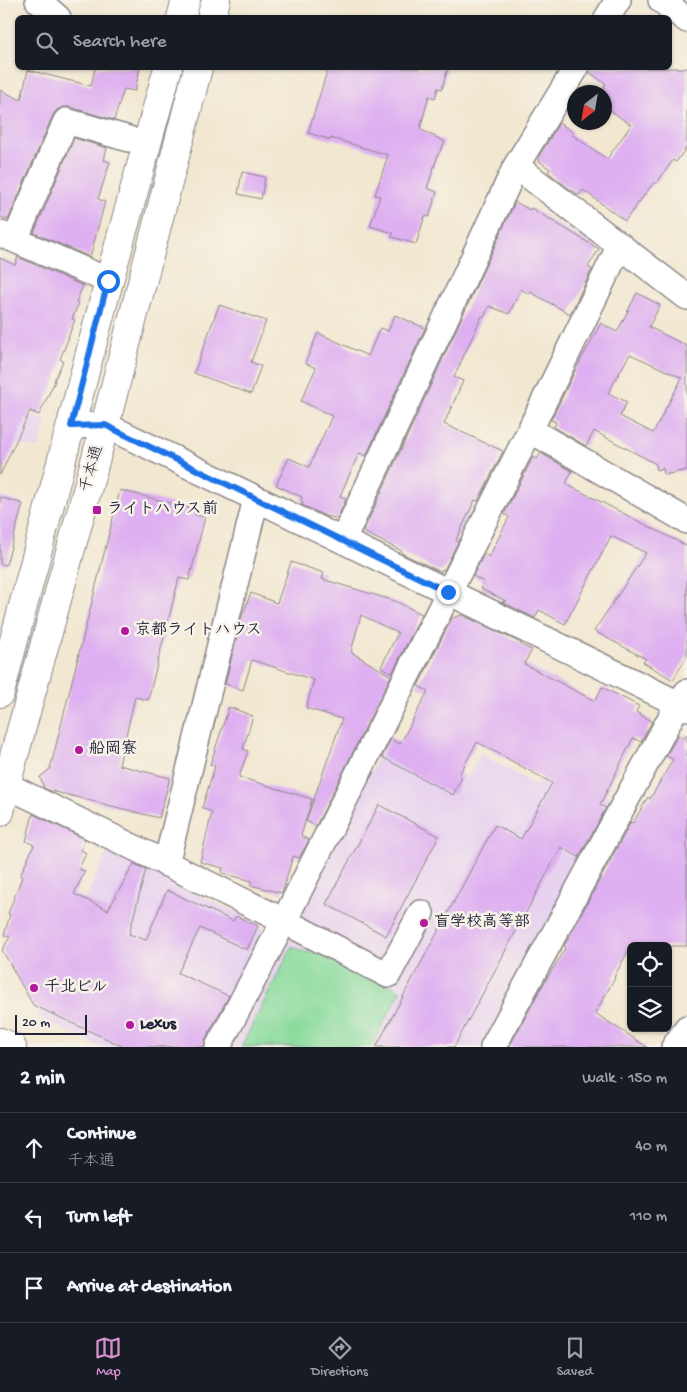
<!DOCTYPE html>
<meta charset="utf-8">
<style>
body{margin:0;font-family:"Gochi Hand","Klee One",sans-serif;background:#242831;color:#f1f3f6}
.controls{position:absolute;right:15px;bottom:15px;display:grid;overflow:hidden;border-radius:8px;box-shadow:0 1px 4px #0004}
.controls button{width:45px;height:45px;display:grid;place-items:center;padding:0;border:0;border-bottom:1px solid #363941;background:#171b24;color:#f1f3f6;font:25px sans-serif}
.compass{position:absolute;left:567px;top:85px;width:45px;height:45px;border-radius:50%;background:#171b24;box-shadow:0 1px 4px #0004;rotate:211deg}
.scale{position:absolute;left:15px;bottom:12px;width:72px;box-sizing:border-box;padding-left:5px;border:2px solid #22223b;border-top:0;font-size:14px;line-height:18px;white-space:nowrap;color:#22223b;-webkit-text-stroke:4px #f7f3e8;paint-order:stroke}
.stop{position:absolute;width:15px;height:15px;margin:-11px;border:4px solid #1a73e8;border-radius:50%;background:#fff}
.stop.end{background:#1a73e8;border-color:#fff;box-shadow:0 1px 5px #0008}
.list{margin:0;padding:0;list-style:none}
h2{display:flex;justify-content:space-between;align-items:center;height:65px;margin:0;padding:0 20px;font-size:21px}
h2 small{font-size:16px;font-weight:400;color:#9ea1a6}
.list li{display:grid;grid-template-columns:32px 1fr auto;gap:15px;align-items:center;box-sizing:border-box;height:70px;padding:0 20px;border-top:1px solid #363941}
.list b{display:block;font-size:19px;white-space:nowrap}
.list p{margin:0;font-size:16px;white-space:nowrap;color:#9ea1a6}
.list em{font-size:16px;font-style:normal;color:#9ea1a6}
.icon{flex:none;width:28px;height:28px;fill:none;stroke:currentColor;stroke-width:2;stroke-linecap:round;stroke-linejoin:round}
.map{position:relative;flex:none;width:687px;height:1047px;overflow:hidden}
.search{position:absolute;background:#171b24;box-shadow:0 1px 4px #0004;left:15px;right:15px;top:15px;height:55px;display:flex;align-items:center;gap:12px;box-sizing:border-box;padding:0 18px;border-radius:8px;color:#9ea1a6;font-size:19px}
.sheet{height:275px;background:#171b24}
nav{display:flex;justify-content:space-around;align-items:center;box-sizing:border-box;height:70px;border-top:1px solid #363941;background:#171b24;font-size:14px;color:#9ea1a6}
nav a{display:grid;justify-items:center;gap:2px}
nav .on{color:#d690ce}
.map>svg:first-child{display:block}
.built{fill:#e7d2ef}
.green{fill:#88da9b;stroke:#557e6b}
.building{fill:#deaff1;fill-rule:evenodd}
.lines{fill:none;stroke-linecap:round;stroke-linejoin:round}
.minor-casing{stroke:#8a8586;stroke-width:28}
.major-casing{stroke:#8a8586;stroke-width:30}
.minor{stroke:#fff;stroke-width:25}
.major{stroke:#fff;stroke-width:28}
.route{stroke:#1a73e8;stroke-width:6}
.poi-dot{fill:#b5179e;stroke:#f7f3e8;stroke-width:2}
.labels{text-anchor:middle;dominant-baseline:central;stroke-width:5;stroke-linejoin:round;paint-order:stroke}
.street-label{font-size:16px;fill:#22223b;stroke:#f7f3e8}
.poi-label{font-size:16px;font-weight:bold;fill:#22223b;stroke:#f7f3e8;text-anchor:start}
</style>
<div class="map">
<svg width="687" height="1047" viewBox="0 0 687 1047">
<rect width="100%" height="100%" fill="#f7f3e8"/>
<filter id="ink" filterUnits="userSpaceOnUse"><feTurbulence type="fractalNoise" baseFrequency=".02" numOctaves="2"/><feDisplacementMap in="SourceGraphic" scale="10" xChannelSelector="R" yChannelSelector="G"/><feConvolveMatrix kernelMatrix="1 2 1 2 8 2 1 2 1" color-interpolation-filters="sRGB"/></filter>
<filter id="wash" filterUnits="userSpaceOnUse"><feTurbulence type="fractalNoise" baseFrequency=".0096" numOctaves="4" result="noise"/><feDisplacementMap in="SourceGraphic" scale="20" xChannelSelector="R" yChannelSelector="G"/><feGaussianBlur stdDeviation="1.12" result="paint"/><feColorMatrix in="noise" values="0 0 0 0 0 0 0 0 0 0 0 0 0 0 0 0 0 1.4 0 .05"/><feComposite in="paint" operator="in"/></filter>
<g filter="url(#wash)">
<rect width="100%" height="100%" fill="#f2e8d1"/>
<path class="built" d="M 0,402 L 47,422 L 38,448 L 17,444 L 0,478 Z
M 389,736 L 467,777 L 481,754 L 537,786 L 551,765 L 619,800 L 486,1047 L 233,1047 Z
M 107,852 L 260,923 L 265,937 L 210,1047 L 100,1047 L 37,1017 L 36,1010 L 78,925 L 74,923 Z"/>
<path class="green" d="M 292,946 L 307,953 L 310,946 L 401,991 L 371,1047 L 241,1047 Z"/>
<g id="blocks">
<path class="building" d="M 95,68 L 140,68 L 135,91 L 124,89 L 114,120 L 70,107 L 63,107 L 57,110 L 53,115 L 8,220 L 0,217 L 0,90 L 21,100 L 28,70 L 91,86 Z
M 328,68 L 448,68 L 442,89 L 438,88 L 435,98 L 429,96 L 420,129 L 445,142 L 438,155 L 427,188 L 437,192 L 429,217 L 425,216 L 416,244 L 392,237 L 393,233 L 370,226 L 380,196 L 375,195 L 388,155 L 331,138 L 331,140 L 308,133 Z
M 590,68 L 687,68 L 687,147 L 676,162 L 673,160 L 656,184 L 654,182 L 625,221 L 583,190 L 579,195 L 567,187 L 548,172 L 550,169 L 539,161 L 540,159 L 538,158 L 559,123 L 573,132 L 571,134 L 607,159 L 631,125 L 604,106 L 604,86 L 606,84 L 589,72 Z
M 74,138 L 107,148 L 104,160 L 110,162 L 98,199 L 105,202 L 90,257 L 34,233 Z
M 242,172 L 265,177 L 261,199 L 238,194 Z
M 515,202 L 530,210 L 531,208 L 599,249 L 588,267 L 592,269 L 570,314 L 530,292 L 529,294 L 521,289 L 509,314 L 489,306 L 484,317 L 482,316 L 454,377 L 463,381 L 444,424 L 503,451 L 478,501 L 475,500 L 456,540 L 458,542 L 444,570 L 442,569 L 441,572 L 401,553 L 402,551 L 363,532 Z
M 18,257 L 83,286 L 76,302 L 79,303 L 72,319 L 75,320 L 68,337 L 69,337 L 60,359 L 63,361 L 54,381 L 55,381 L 39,415 L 30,411 L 0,475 L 0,258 L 15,265 Z
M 637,293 L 660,305 L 649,327 L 687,346 L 687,470 L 664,475 L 663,468 L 657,470 L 656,464 L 594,431 L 586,446 L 554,427 L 556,422 L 551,420 L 575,371 L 601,323 L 617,332 ZM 630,354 L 682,378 L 653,433 L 620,416 L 627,402 L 608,393 Z
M 219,305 L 266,321 L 251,362 L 261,366 L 251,394 L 194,373 Z
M 395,315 L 425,328 L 366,456 L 359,453 L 340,496 L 346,499 L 337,519 L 328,516 L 327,517 L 302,505 L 303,502 L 301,500 L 302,497 L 276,485 L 289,458 L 309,467 L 332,416 L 301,401 L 316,368 L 305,363 L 318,333 L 368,356 L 380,328 L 388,331 Z
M 541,453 L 572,471 L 566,484 L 687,546 L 687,656 L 673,680 L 643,662 L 646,659 L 594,631 L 646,553 L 611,536 L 565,624 L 539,610 L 535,618 L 502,602 L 506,601 L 481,589 L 484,582 L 473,576 L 484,554 L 489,557 L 509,517 L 504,514 L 533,457 L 537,459 Z
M 120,490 L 197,510 L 195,515 L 205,517 L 189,580 L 179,578 L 148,700 L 135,697 L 119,765 L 170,778 L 159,818 L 48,790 L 44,788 L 40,777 L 50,769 Z
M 0,497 L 23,504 L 6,565 L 0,564 Z
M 291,562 L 324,573 L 322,579 L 395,601 L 422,614 L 392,673 L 381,667 L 398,633 L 361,615 L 351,652 L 391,676 L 316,826 L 306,821 L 342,719 L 306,708 L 314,680 L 252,660 L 243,690 L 225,684 L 242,616 L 251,593 L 277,603 Z
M 462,615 L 521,643 L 521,645 L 532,650 L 524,664 L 595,701 L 602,687 L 639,706 L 636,712 L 652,721 L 641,742 L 633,738 L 600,805 L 606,808 L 579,857 L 561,847 L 454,1047 L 376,1047 L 495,825 L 521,839 L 552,783 L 477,742 L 459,775 L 462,777 L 453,795 L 382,757 L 391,739 L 400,744 L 428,691 L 418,686 L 452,618 Z
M 229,707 L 253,716 L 243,749 L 248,751 L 239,777 L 312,799 L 301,836 L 309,840 L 299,858 L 293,856 L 282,893 L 250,885 L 252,881 L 222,873 L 223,868 L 200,862 L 212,812 L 202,808 L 215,766 L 210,765 Z
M 687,734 L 687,946 L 631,946 L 614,977 L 615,978 L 595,1013 L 647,1047 L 509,1047 L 541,988 L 566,947 L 564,946 L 631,822 L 633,823 L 648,797 L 650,799 L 673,759 L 666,756 L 678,735 L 684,738 Z
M 379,805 L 439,836 L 386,936 L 326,904 Z
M 33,814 L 85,839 L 81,850 L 86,853 L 79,869 L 85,871 L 74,894 L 108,910 L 134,864 L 146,869 L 129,934 L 146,940 L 167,890 L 233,921 L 236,916 L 258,926 L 247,950 L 200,928 L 178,973 L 229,996 L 205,1040 L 204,1047 L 124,1047 L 33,1005 L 2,950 L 10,937 L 4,935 L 10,915 L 8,914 L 22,877 L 20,876 L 34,845 L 26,841 Z"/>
</g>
</g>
<g filter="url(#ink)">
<use href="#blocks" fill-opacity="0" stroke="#8a8586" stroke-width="1"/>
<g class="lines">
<defs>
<path id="minor" d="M 38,0 L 58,18
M 661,0 L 687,20
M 607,18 L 618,0
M 516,166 L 687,297
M 1,234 L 109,281
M 15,240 L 66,121 L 129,139
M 71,426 L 105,425 L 687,708
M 530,430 L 687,521
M 343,540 L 516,166 L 576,68
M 6,785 L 284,921 L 388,975 L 421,913
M 166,864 L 256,499
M 218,1047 L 284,921 L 530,430 L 620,245
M 493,1047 L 678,704 L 687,692
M 674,1047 L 687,1028"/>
<path id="major" d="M 181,18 L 186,0
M 211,18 L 216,0
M 0,693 L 109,281 L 168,68
M 0,812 L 6,785 L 105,425 L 198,68
M 0,1042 L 12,1047"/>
</defs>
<use href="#minor" class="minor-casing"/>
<use href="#major" class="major-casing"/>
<use href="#minor" class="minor"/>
<use href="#major" class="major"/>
</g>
</g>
<g class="lines" filter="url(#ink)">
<path class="route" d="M 108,281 L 71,426 L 105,425 L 448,592"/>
</g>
<g class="poi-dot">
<rect x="92" y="505" width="10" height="10" rx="2.5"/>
<circle cx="125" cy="631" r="5"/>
<circle cx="79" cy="750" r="5"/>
<circle cx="424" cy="923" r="5"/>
<circle cx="34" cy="988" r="5"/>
<circle cx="130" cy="1025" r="5"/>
</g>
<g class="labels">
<g class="street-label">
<text transform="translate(93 469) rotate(-74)">千本通</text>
</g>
<g class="poi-label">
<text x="107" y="510">ライトハウス前</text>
<text x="135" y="631">京都ライトハウス</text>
<text x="89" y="750">船岡寮</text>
<text x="434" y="923">盲学校高等部</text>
<text x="44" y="988">千北ビル</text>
<text x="140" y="1025">Lexus</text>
</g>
</g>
</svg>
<div class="controls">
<button><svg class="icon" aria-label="locate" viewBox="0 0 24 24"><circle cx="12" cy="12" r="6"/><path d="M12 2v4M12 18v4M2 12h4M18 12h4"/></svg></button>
<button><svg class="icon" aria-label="layers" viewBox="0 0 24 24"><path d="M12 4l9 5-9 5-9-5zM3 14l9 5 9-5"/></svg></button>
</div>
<svg class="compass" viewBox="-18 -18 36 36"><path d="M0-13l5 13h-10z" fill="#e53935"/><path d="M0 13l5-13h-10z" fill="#9ea1a6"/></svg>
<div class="scale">20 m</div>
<div class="stop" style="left:108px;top:281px"></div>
<div class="stop end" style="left:448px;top:592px"></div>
<div class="search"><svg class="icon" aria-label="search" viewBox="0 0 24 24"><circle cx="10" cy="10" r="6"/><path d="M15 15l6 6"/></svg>Search here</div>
</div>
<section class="sheet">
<h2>2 min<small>Walk · 150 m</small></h2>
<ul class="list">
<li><svg class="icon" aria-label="ahead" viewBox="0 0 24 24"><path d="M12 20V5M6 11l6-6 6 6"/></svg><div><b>Continue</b><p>千本通</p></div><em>40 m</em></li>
<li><svg class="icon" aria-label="left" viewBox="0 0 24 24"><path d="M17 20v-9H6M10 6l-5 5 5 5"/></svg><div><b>Turn left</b></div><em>110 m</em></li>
<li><svg class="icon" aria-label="arrive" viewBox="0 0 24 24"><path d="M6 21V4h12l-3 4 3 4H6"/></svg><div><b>Arrive at destination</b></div></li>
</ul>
</section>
<nav>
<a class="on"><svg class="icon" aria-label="map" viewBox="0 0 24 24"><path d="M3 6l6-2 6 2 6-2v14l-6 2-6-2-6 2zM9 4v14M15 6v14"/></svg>Map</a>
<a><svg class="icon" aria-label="directions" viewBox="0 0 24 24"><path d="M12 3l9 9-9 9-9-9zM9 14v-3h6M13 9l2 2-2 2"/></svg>Directions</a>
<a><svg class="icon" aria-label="saved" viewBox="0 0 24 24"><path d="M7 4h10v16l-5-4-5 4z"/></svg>Saved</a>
</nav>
